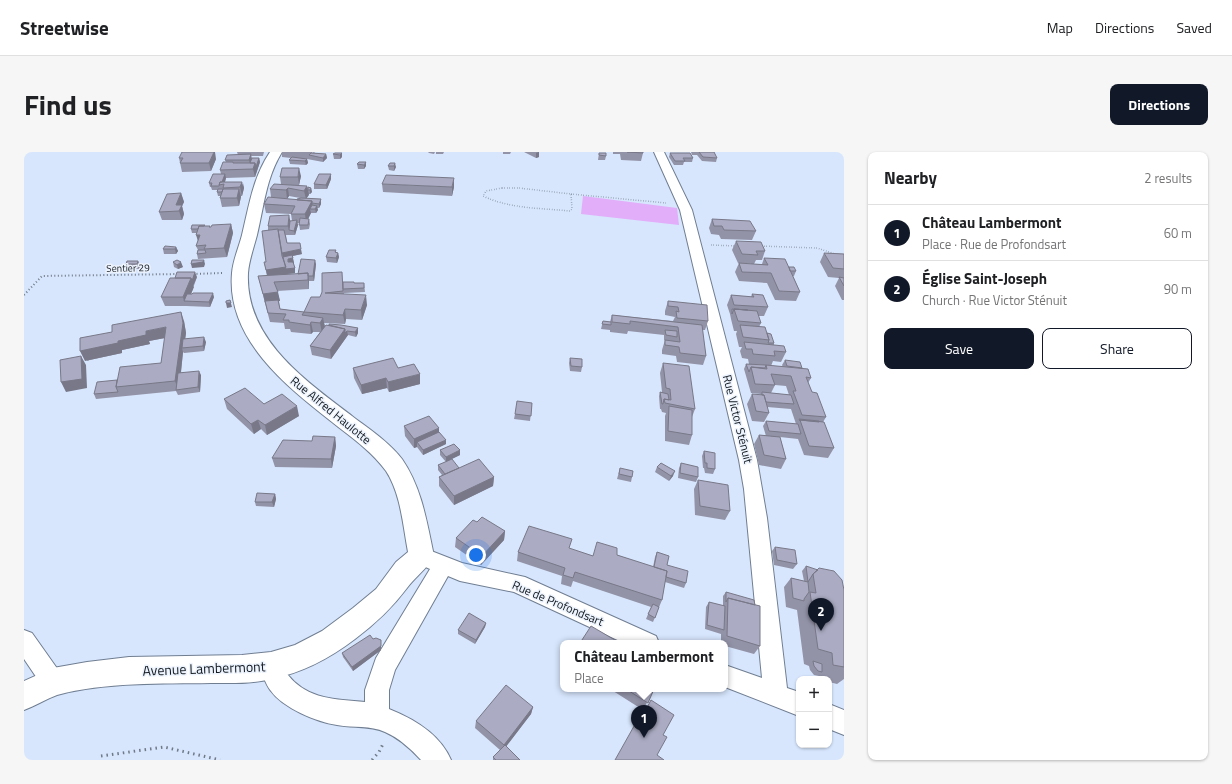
<!DOCTYPE html>
<meta charset="utf-8">
<style>
body{margin:0;font-family:"Titillium Web",sans-serif;background:#f6f6f6;color:#202124}
.controls{position:absolute;right:12px;bottom:12px;display:grid;overflow:hidden;border-radius:8px;box-shadow:0 1px 3px #0004}
.controls button{width:36px;height:36px;display:grid;place-items:center;padding:0;border:0;border-bottom:1px solid #e0e0e0;background:#fff;color:#202124;font:20px sans-serif}
.you{position:absolute;left:452px;top:403px;width:14px;height:14px;margin:-10px;border:3px solid #fff;border-radius:50%;background:#1a73e8;box-shadow:0 0 0 6px #1a73e833}
.badge{display:grid;place-items:center;width:26px;height:26px;border-radius:50%;background:#111827;color:#fff;font-size:13px;font-weight:700}
.pin{position:absolute;translate:-50% -33px;filter:drop-shadow(0 1px 2px #0008)}
.pin::after{content:'';position:absolute;top:21px;width:14px;height:12px;background:inherit;clip-path:polygon(0 0,100% 0,50% 100%)}
.popup{position:absolute;left:536px;top:488px;width:168px;height:52px;box-sizing:border-box;display:grid;place-content:center;border-radius:8px;background:#fff;filter:drop-shadow(0 1px 3px #0005);font-size:13px;white-space:nowrap;color:#757577}
.popup b{font-size:15px;color:#202124}
.popup::after{content:'';position:absolute;left:50%;top:100%;margin-left:-8px;border:8px solid transparent;border-top-color:#fff}
.list{margin:0;padding:0;list-style:none}
h2{display:flex;justify-content:space-between;align-items:center;height:52px;margin:0;padding:0 16px;font-size:17px}
h2 small{font-size:13px;font-weight:400;color:#757577}
.list li{display:grid;grid-template-columns:26px 1fr auto;gap:12px;align-items:center;box-sizing:border-box;height:56px;padding:0 16px;border-top:1px solid #e0e0e0}
.list b{display:block;font-size:15px;white-space:nowrap}
.list p{margin:0;font-size:13px;white-space:nowrap;color:#757577}
.list em{font-size:13px;font-style:normal;color:#757577}
.actions{display:flex;gap:8px;padding:12px 16px}
.actions a{flex:1;padding:9px 0;border:1px solid #111827;border-radius:8px;text-align:center;font-size:14px;color:#111827}
.actions .main{background:#111827;color:#fff}
.map{position:relative;flex:none;width:820px;height:608px;overflow:hidden;border-radius:8px}
header{display:flex;align-items:center;gap:24px;box-sizing:border-box;height:56px;padding:0 20px;background:#fff;border-bottom:1px solid #e0e0e0}
header strong{font-size:19px}
nav{display:flex;gap:22px;margin-inline-start:auto;font-size:14px}
.intro{display:flex;align-items:center;justify-content:space-between;box-sizing:border-box;height:96px;padding:0 24px}
h1{margin:0;font-size:28px}
.button{padding:10px 18px;border-radius:8px;background:#111827;color:#fff;font-size:14px;font-weight:700}
main{display:flex;gap:24px;padding:0 24px}
aside{flex:1;background:#fff;border-radius:8px;box-shadow:0 1px 3px #0004}
.map>svg:first-child{display:block}
.green{fill:#e2adf9}
.lines{fill:none;stroke-linecap:round;stroke-linejoin:round}
.street-casing{stroke:#707e92;stroke-width:2}
.secondary-casing{stroke:#707e92;stroke-width:2}
.path-far2{stroke:#6f7987;stroke-width:1.5;stroke-dasharray:0.5 2;stroke-linecap:butt}
.path-far1{stroke:#6f7987;stroke-width:2;stroke-dasharray:1 2.5;stroke-linecap:butt}
.path{stroke:#6f7987;stroke-width:3;stroke-dasharray:1.5 4;stroke-linecap:butt}
.street{fill:#fff;fill-rule:evenodd}
.secondary{fill:#fff;fill-rule:evenodd}
.wall{fill:#9393a8;fill-rule:evenodd}
.shaded-wall{fill:#787888}
.building{fill:#ababc3;stroke:#787888}
.labels{text-anchor:middle;dominant-baseline:central;stroke-width:3;stroke-linejoin:round;paint-order:stroke}
.far-street-label{font-size:10px;fill:#141a21;stroke:#edf3fc}
.street-label{font-size:12px;fill:#141a21;stroke:#edf3fc}
.near-street-label{font-size:14px;fill:#141a21;stroke:#edf3fc}
</style>
<header>
<strong>Streetwise</strong>
<nav><a>Map</a><a>Directions</a><a>Saved</a></nav>
</header>
<div class="intro"><h1>Find us</h1><a class="button">Directions</a></div>
<main>
<div class="map">
<svg width="820" height="608" viewBox="0 0 820 608">
<rect width="100%" height="100%" fill="#d7e6fd"/>
<path class="green" d="M 559,44 L 653,56 L 655,73 L 557,62 Z"/>
<g class="lines">
<defs>
<path id="street" d="M 630,0 L 640,0 L 668,58 L 733,308 L 743,366 L 763,536 L 775,540 L 775,564 L 701,535 L 701,513 L 738,526 L 720,337 L 715,308 L 656,58 Z
M 397,395 L 438,411 L 501,425 L 632,484 L 635,491 L 600,491 L 490,440 L 436,429 L 424,424 L 371,518 L 365,538 L 365,557 C 390,567 416,582 427,608 L 397,608 C 387,597 375,586 361,580 C 346,573 330,576 313,573 C 293,570 259,556 247,539 C 241,532 239,522 235,514 L 239,506 L 247,503 C 261,508 256,513 264,523 C 284,548 312,547 341,550 L 341,538 L 352,506 L 406,417 L 390,410 L 387,404 L 390,398 Z
M 0,478 L 8,481 L 37,522 L 41,530 L 37,538 L 29,541 L 21,538 L 0,507 Z
M 805,552 L 820,558 L 820,583 L 805,577 Z"/>
<path id="secondary" d="M 246,0 L 258,0 C 242,26 240,54 233,83 C 230,95 225,108 224,121 C 221,187 281,228 328,264 C 345,277 365,290 378,307 C 398,336 403,371 410,404 C 403,417 391,425 383,436 C 368,456 351,472 331,487 C 306,506 278,521 247,527 C 228,532 207,531 187,531 C 138,532 80,530 33,543 C 22,547 11,554 0,558 L 0,529 L 29,516 L 63,510 L 105,505 L 218,503 L 247,500 L 271,493 L 298,479 L 329,456 L 352,437 L 372,410 L 384,400 C 379,374 377,342 362,319 C 349,301 330,287 313,274 C 266,237 202,189 208,121 C 209,108 215,95 218,83 C 225,54 229,25 246,0 Z"/>
</defs>
<use href="#street" class="street-casing"/>
<use href="#secondary" class="secondary-casing"/>
<path class="path-far2" d="M 478,36 L 495,36 L 547,42 L 548,57 L 546,59 C 517,56 486,57 459,44 L 462,39 Z
M 547,42 L 642,51
M 687,93 L 712,94
M 735,94 L 793,96 L 811,102"/>
<path class="path-far1" d="M 169,122 L 198,121
M 0,143 L 18,124 L 156,122"/>
<path class="path" d="M 77,604 L 140,595 L 196,608
M 348,608 L 355,600 L 360,590"/>
<use href="#street" class="street"/>
<use href="#secondary" class="secondary"/>
</g>
<path class="wall" d="M 213,0 L 240,0 L 239,4 L 227,4 L 228,6 L 235,6 L 236,10 L 231,25 L 202,26 L 201,30 L 218,31 L 220,36 L 218,44 L 217,44 L 215,54 L 198,55 L 196,46 L 197,44 L 194,44 L 193,40 L 193,38 L 188,38 L 187,35 L 186,35 L 185,31 L 197,22 L 196,18 L 202,10 L 201,8 L 214,3 Z
M 258,0 L 291,0 L 290,1 L 288,0 L 288,1 L 302,2 L 303,6 L 299,10 L 283,7 L 284,11 L 282,13 L 266,12 L 265,8 L 267,6 L 258,5 Z
M 404,0 L 411,0 L 410,2 L 405,1 Z
M 412,0 L 420,0 L 419,2 L 412,2 Z
M 479,0 L 487,0 L 486,2 L 479,2 Z
M 500,0 L 515,0 L 515,5 L 512,6 Z
M 589,0 L 619,0 L 619,1 L 617,9 L 597,8 L 596,2 L 589,2 Z
M 667,0 L 690,0 L 693,6 L 692,10 L 678,9 L 673,3 L 668,3 Z
M 318,1 L 318,5 L 316,7 L 310,7 L 309,2 Z
M 575,1 L 582,4 L 581,8 L 574,8 Z
M 646,1 L 669,6 L 668,10 L 660,10 L 659,13 L 650,13 L 645,5 Z
M 155,6 L 192,7 L 187,19 L 158,20 Z
M 335,10 L 342,14 L 340,17 L 334,17 L 333,12 Z
M 366,11 L 372,15 L 370,19 L 365,18 L 364,14 Z
M 277,24 L 275,33 L 271,33 L 287,36 L 288,40 L 286,42 L 285,42 L 282,47 L 297,52 L 295,56 L 293,56 L 294,58 L 292,61 L 287,61 L 284,67 L 285,67 L 286,72 L 285,77 L 276,78 L 275,71 L 273,71 L 274,73 L 271,83 L 262,83 L 263,91 L 278,102 L 268,104 L 270,111 L 269,111 L 271,121 L 263,122 L 274,122 L 292,112 L 290,129 L 285,129 L 285,137 L 253,139 L 256,149 L 255,149 L 256,157 L 280,160 L 281,163 L 280,160 L 296,145 L 320,130 L 330,131 L 340,131 L 341,140 L 320,141 L 320,142 L 343,153 L 338,168 L 322,167 L 321,172 L 300,171 L 301,174 L 305,173 L 334,176 L 334,181 L 332,185 L 324,183 L 307,207 L 288,203 L 286,194 L 296,180 L 289,180 L 287,182 L 267,180 L 266,177 L 261,177 L 260,171 L 246,170 L 234,124 L 243,124 L 240,110 L 242,110 L 244,78 L 244,74 L 268,69 L 267,62 L 242,61 L 240,52 L 247,45 L 246,37 L 257,32 L 256,25 ZM 265,44 L 276,46 L 273,48 L 263,47 Z
M 307,27 L 303,37 L 290,37 L 290,32 Z
M 358,32 L 430,35 L 428,44 L 359,40 Z
M 157,41 L 160,50 L 158,54 L 160,62 L 158,68 L 138,68 L 135,60 Z
M 688,67 L 732,79 L 728,88 L 697,87 L 695,83 L 687,82 L 685,76 Z
M 207,72 L 209,81 L 203,105 L 174,107 L 173,102 L 174,98 L 172,94 L 174,89 L 173,81 L 168,81 L 167,77 L 181,73 L 181,74 L 186,74 L 186,75 Z
M 712,89 L 741,99 L 738,108 L 732,108 L 730,112 L 714,111 L 708,98 Z
M 152,95 L 154,99 L 152,102 L 140,102 L 139,97 Z
M 312,98 L 312,100 L 314,101 L 315,105 L 313,111 L 303,110 L 302,105 Z
M 800,101 L 820,102 L 820,148 L 818,148 L 811,134 L 815,126 L 804,125 L 796,110 Z
M 740,106 L 765,115 L 772,119 L 770,124 L 769,124 L 776,140 L 772,149 L 751,148 L 743,131 L 715,129 L 711,120 L 715,111 L 738,112 Z
M 114,109 L 116,114 L 115,117 L 104,117 L 102,112 Z
M 149,110 L 159,115 L 154,117 L 150,115 Z
M 173,125 L 167,142 L 190,145 L 186,155 L 162,154 L 141,154 L 137,145 Z
M 728,142 L 744,155 L 740,164 L 734,164 L 737,171 L 735,175 L 743,181 L 750,191 L 750,193 L 762,200 L 757,210 L 749,209 L 747,214 L 759,215 L 758,213 L 761,208 L 778,216 L 787,226 L 784,231 L 788,240 L 802,265 L 799,270 L 810,296 L 804,306 L 780,303 L 774,287 L 756,285 L 762,307 L 757,317 L 735,313 L 730,292 L 735,283 L 742,284 L 739,274 L 742,269 L 772,272 L 767,257 L 743,255 L 745,261 L 740,270 L 728,269 L 723,252 L 728,242 L 736,243 L 737,242 L 727,241 L 720,217 L 722,212 L 742,213 L 725,212 L 724,207 L 718,206 L 716,199 L 718,195 L 715,195 L 712,182 L 713,179 L 710,179 L 707,167 L 706,162 L 703,153 L 707,143 L 727,145 ZM 751,233 L 762,234 L 765,243 L 747,241 Z
M 644,149 L 684,169 L 681,178 L 678,178 L 682,204 L 679,213 L 653,210 L 652,204 L 638,202 L 638,198 L 641,188 L 651,189 L 640,188 L 640,183 L 604,179 L 603,182 L 586,180 L 586,178 L 577,177 L 579,169 L 586,170 L 588,163 L 649,169 L 651,165 L 641,163 L 641,159 Z
M 160,169 L 162,181 L 161,187 L 182,190 L 180,199 L 160,201 L 159,200 L 157,221 L 177,223 L 176,240 L 154,243 L 152,239 L 72,247 L 70,242 L 93,228 L 137,211 L 141,186 L 125,189 L 126,192 L 98,198 L 98,201 L 61,209 Z
M 546,206 L 558,215 L 557,220 L 546,219 L 545,211 Z
M 639,211 L 671,257 L 668,265 L 668,283 L 665,293 L 641,289 L 641,264 L 642,261 L 638,260 L 637,257 L 636,257 L 635,244 L 636,240 L 638,240 L 636,221 Z
M 329,216 L 374,216 L 396,232 L 365,240 L 363,236 L 338,242 L 330,226 Z
M 200,247 L 240,252 L 275,264 L 243,283 L 237,277 L 230,282 L 203,257 Z
M 508,251 L 506,269 L 490,267 L 491,262 Z
M 380,274 L 415,280 L 422,292 L 399,303 L 393,295 L 390,296 L 381,284 Z
M 311,285 L 312,294 L 308,316 L 251,315 L 248,306 L 288,289 Z
M 416,298 L 436,298 L 436,303 L 425,308 L 435,316 L 470,325 L 469,334 L 430,353 L 415,334 L 415,325 L 418,323 L 414,318 L 414,313 L 422,310 L 416,303 Z
M 680,299 L 691,317 L 689,322 L 681,321 L 680,316 L 679,316 L 678,304 Z
M 657,311 L 674,325 L 672,330 L 654,326 L 655,316 Z
M 633,315 L 649,324 L 645,329 L 631,320 Z
M 596,316 L 608,325 L 607,330 L 593,327 Z
M 674,328 L 706,359 L 701,368 L 671,363 L 670,337 Z
M 251,342 L 252,347 L 250,355 L 232,354 L 231,350 Z
M 453,370 L 481,379 L 480,388 L 457,413 L 431,395 L 432,386 Z
M 751,395 L 773,412 L 769,417 L 750,413 L 748,399 Z
M 545,397 L 569,404 L 593,403 L 629,415 L 631,405 L 633,400 L 643,413 L 662,431 L 660,436 L 641,430 L 638,448 L 629,470 L 622,467 L 627,455 L 549,429 L 547,435 L 537,432 L 538,424 L 493,409 L 494,400 Z
M 782,414 L 820,438 L 820,527 L 813,532 L 805,530 L 805,527 L 795,527 L 795,524 L 790,523 L 786,518 L 785,514 L 780,512 L 773,458 L 762,455 L 760,435 L 767,426 L 780,429 L 778,419 Z
M 702,440 L 736,494 L 730,502 L 701,494 L 701,491 L 697,491 L 697,482 L 681,477 L 682,455 L 685,450 L 699,454 L 699,444 Z
M 462,471 L 461,475 L 451,492 L 434,482 L 434,478 Z
M 349,487 L 357,492 L 357,498 L 329,519 L 319,505 L 318,501 Z
M 586,537 L 630,537 L 619,558 Z
M 509,555 L 507,562 L 482,594 L 496,608 L 469,608 L 469,605 L 476,598 L 451,576 L 452,569 Z"/>
<path class="shaded-wall" d="M 190,0 L 191,0 L 192,7 L 187,19 L 185,11 Z
M 515,0 L 515,5 L 512,6 L 512,1 Z
M 318,1 L 318,5 L 316,7 L 316,3 Z
M 227,2 L 228,10 L 227,16 L 225,8 Z
M 302,2 L 303,6 L 299,10 L 299,6 Z
M 235,6 L 236,10 L 231,25 L 229,17 L 231,11 Z
M 283,7 L 284,11 L 282,13 L 281,9 Z
M 342,10 L 342,14 L 340,17 L 340,13 Z
M 371,11 L 372,15 L 370,19 L 370,14 Z
M 275,16 L 277,24 L 275,33 L 274,25 Z
M 201,22 L 202,26 L 200,33 L 200,32 L 196,33 Z
M 307,22 L 307,27 L 303,37 L 302,33 Z
M 430,26 L 430,35 L 428,44 L 428,35 Z
M 218,30 L 219,34 L 219,31 L 220,36 L 218,44 L 216,35 Z
M 283,34 L 285,43 L 282,47 L 280,39 Z
M 264,36 L 265,44 L 263,47 L 262,38 Z
M 287,36 L 288,40 L 286,42 L 286,38 Z
M 215,37 L 217,45 L 215,54 L 213,46 Z
M 157,41 L 160,50 L 158,54 L 160,62 L 158,68 L 155,59 L 152,53 Z
M 297,47 L 297,52 L 295,56 L 295,52 Z
M 288,49 L 289,57 L 286,57 L 287,61 L 282,71 L 281,62 Z
M 293,54 L 294,58 L 292,61 L 291,57 Z
M 265,63 L 267,72 L 265,78 L 264,74 Z
M 273,68 L 274,73 L 271,83 L 270,79 Z
M 207,72 L 209,81 L 203,105 L 200,96 Z
M 172,83 L 176,83 L 175,92 Z
M 152,95 L 154,99 L 152,102 L 151,97 Z
M 277,97 L 278,102 L 259,106 L 258,101 Z
M 314,101 L 315,105 L 313,111 L 312,106 Z
M 269,106 L 270,111 L 265,112 L 264,107 Z
M 180,108 L 181,112 L 180,115 L 168,116 L 167,112 Z
M 291,108 L 292,112 L 290,129 L 289,124 Z
M 114,109 L 116,114 L 115,117 L 113,112 Z
M 157,110 L 159,115 L 154,117 L 153,113 Z
M 262,115 L 271,116 L 271,121 L 263,122 L 264,124 L 244,127 L 242,118 Z
M 171,120 L 173,125 L 169,134 L 170,135 L 164,149 L 160,149 L 159,145 L 167,126 Z
M 284,121 L 285,130 L 285,137 L 284,128 Z
M 254,140 L 256,149 L 241,151 L 239,142 Z
M 189,141 L 190,145 L 186,155 L 185,150 Z
M 342,143 L 343,153 L 338,168 L 337,158 Z
M 206,148 L 208,155 L 203,156 L 202,151 Z
M 321,157 L 322,167 L 321,172 L 319,163 Z
M 157,160 L 160,169 L 162,181 L 160,196 L 158,196 L 159,200 L 155,237 L 154,237 L 151,229 Z
M 299,166 L 301,175 L 298,181 L 296,171 Z
M 287,170 L 289,180 L 287,182 L 286,173 Z
M 142,175 L 146,185 L 125,189 L 126,192 L 98,198 L 98,201 L 61,209 L 56,199 L 94,189 L 122,179 Z
M 334,176 L 334,181 L 332,185 L 331,180 Z
M 321,177 L 323,179 L 324,183 L 307,207 L 306,198 Z
M 180,185 L 182,190 L 180,199 L 179,194 Z
M 57,204 L 62,213 L 63,236 L 42,240 L 37,230 Z
M 175,219 L 177,223 L 176,240 L 174,235 Z
M 396,222 L 396,232 L 365,240 L 364,230 Z
M 362,226 L 363,236 L 338,242 L 337,233 Z
M 273,254 L 275,264 L 243,283 L 241,273 Z
M 234,268 L 237,277 L 230,282 L 227,272 Z
M 415,276 L 415,285 L 393,290 L 393,295 L 390,296 L 390,287 Z
M 311,285 L 312,294 L 308,316 L 307,307 Z
M 422,288 L 422,292 L 399,303 L 399,298 Z
M 436,298 L 436,303 L 422,310 L 422,305 Z
M 651,319 L 649,324 L 645,329 L 647,324 Z
M 470,325 L 469,334 L 430,353 L 430,344 Z
M 251,342 L 252,347 L 250,355 L 248,350 Z
M 481,379 L 480,388 L 457,413 L 458,404 Z
M 462,471 L 461,475 L 451,492 L 452,488 Z
M 357,488 L 357,498 L 329,519 L 328,515 Z
M 509,555 L 507,562 L 478,600 L 480,593 Z"/>
<path class="building" d="M 158,0 L 190,0 L 185,11 L 156,11 L 159,6 L 155,6 Z
M 603,0 L 619,0 L 619,1 Z
M 675,0 L 690,0 L 693,6 L 679,5 Z
M 287,1 L 302,2 L 299,6 L 285,3 Z
M 311,1 L 318,1 L 316,3 L 309,2 Z
M 575,1 L 582,1 L 582,4 L 575,3 Z
M 646,1 L 666,1 L 669,6 L 659,6 L 661,9 L 651,9 Z
M 227,2 L 225,8 L 201,8 L 203,3 Z
M 268,5 L 283,7 L 281,9 L 265,8 Z
M 228,6 L 235,6 L 232,15 L 231,11 L 226,11 Z
M 199,10 L 209,10 L 209,11 L 231,11 L 229,17 L 196,18 Z
M 335,10 L 342,10 L 340,13 L 333,12 Z
M 366,11 L 371,11 L 370,14 L 364,14 Z
M 258,16 L 275,16 L 274,25 L 256,25 Z
M 189,22 L 201,22 L 198,30 L 196,30 L 195,34 L 187,34 L 188,31 L 185,31 Z
M 295,22 L 307,22 L 302,33 L 290,32 Z
M 362,23 L 430,26 L 428,35 L 358,32 Z
M 196,30 L 218,30 L 216,35 L 199,36 L 200,32 L 195,33 Z
M 250,32 L 283,34 L 280,39 L 264,36 L 262,38 L 246,37 Z
M 284,35 L 287,36 L 286,38 L 284,38 Z
M 194,37 L 199,37 L 198,40 L 193,40 Z
M 199,37 L 215,37 L 213,46 L 196,46 Z
M 157,41 L 152,53 L 158,53 L 155,59 L 135,60 L 143,42 Z
M 244,45 L 288,49 L 281,62 L 267,62 L 271,54 L 240,52 Z
M 277,46 L 297,47 L 295,52 L 288,51 L 288,49 L 273,48 L 273,47 Z
M 288,53 L 293,54 L 291,57 L 286,57 Z
M 265,63 L 264,74 L 244,74 L 246,64 Z
M 276,66 L 285,67 L 284,73 L 275,73 Z
M 688,67 L 726,69 L 732,79 L 700,78 L 698,74 L 690,74 Z
M 273,68 L 270,79 L 265,78 L 266,69 Z
M 207,72 L 200,96 L 180,97 L 182,93 L 172,94 L 176,83 L 172,83 L 175,74 L 186,74 L 185,75 L 187,75 L 188,73 Z
M 168,73 L 181,73 L 180,74 L 175,74 L 174,77 L 167,77 Z
M 254,77 L 258,104 L 262,115 L 242,118 L 240,110 L 242,110 L 238,79 Z
M 254,78 L 260,78 L 263,91 L 276,91 L 277,97 L 258,101 Z
M 712,89 L 737,90 L 741,99 L 732,99 L 734,103 L 718,102 Z
M 141,94 L 152,95 L 151,97 L 139,97 Z
M 174,98 L 181,98 L 182,101 L 173,102 Z
M 305,98 L 312,98 L 311,100 L 314,101 L 312,106 L 302,105 Z
M 800,101 L 820,102 L 820,117 L 809,116 Z
M 268,103 L 269,106 L 264,107 L 264,110 L 269,110 L 271,116 L 262,117 L 259,105 Z
M 740,106 L 761,107 L 776,140 L 755,139 L 747,121 L 718,120 L 715,111 L 744,113 Z
M 277,107 L 291,108 L 289,124 L 284,124 L 284,121 L 274,122 Z
M 153,108 L 157,110 L 153,113 L 149,110 Z
M 168,108 L 180,108 L 179,110 L 167,112 Z
M 103,109 L 114,109 L 113,112 L 102,112 Z
M 765,115 L 770,115 L 772,119 L 766,119 Z
M 153,120 L 171,120 L 168,129 L 167,126 L 151,126 Z
M 318,120 L 319,139 L 301,141 L 342,143 L 337,158 L 321,157 L 319,163 L 280,160 L 287,145 L 296,145 L 298,140 L 298,121 Z
M 284,121 L 284,128 L 250,130 L 254,140 L 239,142 L 234,124 Z
M 815,125 L 820,126 L 820,134 Z
M 146,126 L 167,126 L 159,145 L 137,145 Z
M 319,130 L 330,130 L 330,131 L 340,131 L 340,136 L 319,137 Z
M 169,141 L 189,141 L 185,150 L 160,149 L 163,142 L 168,142 Z
M 728,142 L 739,143 L 744,155 L 710,153 L 707,143 L 730,145 Z
M 206,148 L 207,151 L 202,151 L 202,149 Z
M 254,148 L 256,157 L 280,160 L 278,163 L 299,166 L 296,171 L 287,170 L 286,173 L 265,170 L 265,168 L 259,168 L 262,162 L 244,161 L 241,149 Z
M 644,149 L 683,153 L 684,169 L 653,166 L 652,159 L 655,160 L 654,155 L 644,154 Z
M 708,157 L 724,158 L 710,157 L 708,162 Z
M 710,157 L 733,159 L 737,171 L 714,169 Z
M 157,160 L 159,171 L 151,229 L 92,235 L 96,215 L 137,211 L 142,175 L 122,179 L 122,183 L 94,189 L 94,191 L 56,199 L 56,186 L 88,180 L 88,173 Z
M 588,163 L 678,173 L 682,204 L 656,201 L 655,195 L 641,193 L 641,188 L 656,190 L 654,175 L 606,169 L 606,172 L 588,170 Z
M 579,169 L 587,170 L 587,173 L 578,172 Z
M 305,172 L 317,173 L 334,176 L 331,180 L 323,179 L 321,181 L 321,177 L 305,173 Z
M 302,173 L 321,177 L 306,198 L 286,194 Z
M 716,173 L 741,175 L 745,188 L 719,185 Z
M 641,178 L 653,179 L 653,185 L 642,183 Z
M 743,181 L 747,182 L 750,191 L 744,191 L 745,188 Z
M 180,185 L 179,194 L 158,196 L 159,187 Z
M 720,190 L 760,194 L 762,200 L 750,199 L 751,204 L 729,202 L 728,197 L 722,197 Z
M 57,204 L 58,227 L 37,230 L 36,208 Z
M 369,206 L 374,216 L 390,212 L 396,222 L 364,230 L 362,226 L 337,233 L 329,216 Z
M 546,206 L 558,207 L 558,215 L 547,214 Z
M 761,208 L 776,210 L 778,216 L 763,214 Z
M 639,211 L 665,214 L 671,257 L 641,251 L 640,247 L 647,248 L 646,237 L 642,236 Z
M 722,212 L 742,213 L 741,216 L 727,215 L 725,220 Z
M 742,213 L 784,217 L 787,226 L 782,225 L 788,240 L 793,241 L 802,265 L 778,263 L 769,239 L 772,239 L 767,224 L 747,222 L 751,233 L 731,232 L 727,215 L 743,217 Z
M 175,219 L 174,235 L 152,238 L 154,221 Z
M 93,228 L 92,235 L 94,240 L 70,242 L 73,230 Z
M 221,236 L 240,252 L 258,242 L 273,254 L 241,273 L 234,268 L 227,272 L 200,247 Z
M 636,240 L 644,242 L 645,248 L 640,247 L 639,252 L 638,252 Z
M 738,240 L 767,243 L 770,252 L 742,250 L 740,243 L 738,243 Z
M 728,242 L 740,243 L 745,261 L 732,259 Z
M 493,249 L 508,251 L 507,264 L 491,262 Z
M 645,254 L 668,258 L 668,283 L 644,279 Z
M 405,264 L 415,276 L 390,287 L 380,274 Z
M 775,267 L 795,269 L 795,270 L 776,268 L 776,269 Z
M 776,268 L 800,270 L 810,296 L 785,294 Z
M 742,269 L 774,272 L 777,282 L 745,279 Z
M 415,280 L 422,288 L 399,298 L 393,290 Z
M 735,283 L 756,285 L 762,307 L 740,303 Z
M 289,284 L 311,285 L 307,307 L 248,306 L 259,288 L 288,289 Z
M 430,292 L 436,298 L 422,305 L 416,298 Z
M 680,299 L 691,301 L 691,317 L 683,316 L 683,311 L 681,311 Z
M 428,307 L 435,316 L 421,322 L 414,313 Z
M 455,307 L 470,325 L 430,344 L 415,325 Z
M 637,311 L 651,319 L 647,324 L 633,315 Z
M 657,311 L 674,315 L 674,325 L 656,321 Z
M 596,316 L 609,319 L 608,325 L 595,322 Z
M 674,328 L 704,333 L 706,359 L 676,354 Z
M 233,341 L 251,342 L 248,350 L 231,350 Z
M 458,365 L 481,379 L 458,404 L 432,386 L 449,368 L 453,370 Z
M 505,374 L 548,387 L 545,396 L 569,404 L 573,390 L 593,396 L 593,403 L 643,419 L 638,448 L 551,420 L 549,426 L 539,423 L 541,416 L 494,400 Z
M 751,395 L 771,398 L 773,412 L 753,408 Z
M 633,400 L 645,404 L 643,413 L 664,419 L 662,431 L 642,425 L 643,419 L 630,415 Z
M 782,414 L 794,418 L 789,422 L 784,430 Z
M 795,416 L 810,419 L 818,428 L 820,438 L 820,515 L 809,513 L 808,501 L 794,497 L 786,440 L 792,441 L 789,422 Z
M 767,426 L 784,430 L 785,440 L 780,447 L 780,449 L 769,446 Z
M 702,440 L 730,448 L 731,453 L 704,446 L 702,450 Z
M 704,446 L 736,454 L 736,494 L 703,484 Z
M 685,450 L 701,454 L 700,478 L 683,473 Z
M 629,452 L 635,455 L 631,466 L 624,462 Z
M 445,461 L 462,471 L 452,488 L 434,478 Z
M 567,474 L 596,491 L 556,491 Z
M 346,483 L 349,487 L 352,486 L 357,488 L 357,494 L 328,515 L 318,501 Z
M 789,509 L 798,512 L 798,520 L 794,519 L 790,514 Z
M 482,533 L 509,555 L 480,593 L 452,569 Z
M 602,537 L 630,537 L 624,551 Z
M 627,548 L 650,563 L 639,583 L 643,585 L 633,603 L 640,608 L 591,608 L 614,567 L 616,569 Z
M 481,593 L 496,608 L 472,608 L 469,605 Z"/>
<g class="labels">
<g class="far-street-label">
<text transform="translate(104 116) rotate(-1)">Sentier 29</text>
</g>
<g class="street-label">
<text transform="translate(307 258) rotate(39)">Rue Alfred Haulotte</text>
<text transform="translate(714 267) rotate(76)">Rue Victor Sténuit</text>
<text transform="translate(534 451) rotate(23)">Rue de Profondsart</text>
</g>
<g class="near-street-label">
<text transform="translate(180 516) rotate(-2)">Avenue Lambermont</text>
</g>
</g>
</svg>
<div class="controls">
<button>+</button>
<button>−</button>
</div>
<div class="you"></div>
<div class="pin badge" style="left:620px;top:586px">1</div>
<div class="popup"><b>Château Lambermont</b>Place</div>
<div class="pin badge" style="left:797px;top:479px">2</div>
</div>
<aside>
<h2>Nearby<small>2 results</small></h2>
<ul class="list">
<li><span class="badge">1</span><div><b>Château Lambermont</b><p>Place · Rue de Profondsart</p></div><em>60 m</em></li>
<li><span class="badge">2</span><div><b>Église Saint-Joseph</b><p>Church · Rue Victor Sténuit</p></div><em>90 m</em></li>
</ul>
<div class="actions"><a class="main">Save</a><a>Share</a></div>
</aside>
</main>
